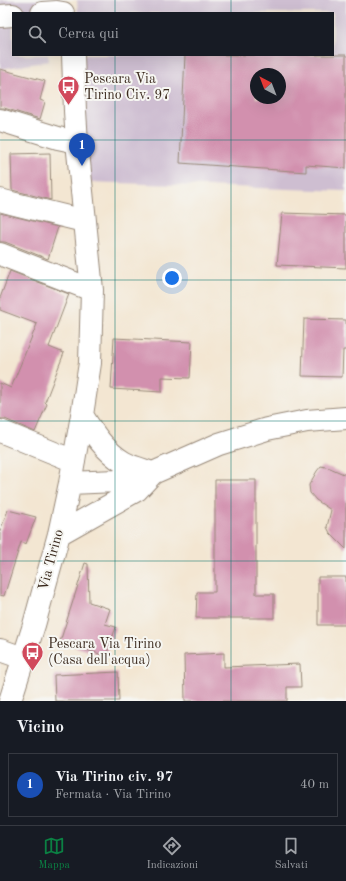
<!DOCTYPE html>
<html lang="it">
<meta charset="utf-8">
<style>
body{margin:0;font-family:"Old Standard TT",serif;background:#242831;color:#f1f3f6}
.compass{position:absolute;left:250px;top:68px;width:36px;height:36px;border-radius:50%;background:#171b24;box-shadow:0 4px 16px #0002;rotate:318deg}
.you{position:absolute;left:172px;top:278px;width:14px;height:14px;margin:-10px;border:3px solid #fff;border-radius:50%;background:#1a73e8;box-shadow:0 0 0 6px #1a73e833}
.badge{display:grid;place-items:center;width:26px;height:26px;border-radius:50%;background:#0b8043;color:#fff;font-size:13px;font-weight:700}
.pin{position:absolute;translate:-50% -33px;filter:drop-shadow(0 1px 2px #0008)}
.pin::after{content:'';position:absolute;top:21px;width:14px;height:12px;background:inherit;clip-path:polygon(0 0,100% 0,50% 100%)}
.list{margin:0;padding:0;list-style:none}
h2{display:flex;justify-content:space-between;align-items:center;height:52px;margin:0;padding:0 16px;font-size:17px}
h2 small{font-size:13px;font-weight:400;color:#9ea1a6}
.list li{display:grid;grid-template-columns:26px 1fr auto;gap:12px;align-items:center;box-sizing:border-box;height:64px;margin:0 8px 8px;padding:0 8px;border:1px solid #363941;border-radius:0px}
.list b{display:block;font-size:15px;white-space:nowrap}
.list p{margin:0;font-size:13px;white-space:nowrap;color:#9ea1a6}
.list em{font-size:13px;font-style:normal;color:#9ea1a6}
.icon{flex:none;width:22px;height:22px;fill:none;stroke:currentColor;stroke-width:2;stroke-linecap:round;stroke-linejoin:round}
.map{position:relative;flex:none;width:346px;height:701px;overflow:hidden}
.search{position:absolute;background:#171b24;box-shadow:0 4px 16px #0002;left:12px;right:12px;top:12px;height:44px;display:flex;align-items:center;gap:10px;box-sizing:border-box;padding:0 14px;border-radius:0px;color:#9ea1a6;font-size:15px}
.sheet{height:124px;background:#171b24}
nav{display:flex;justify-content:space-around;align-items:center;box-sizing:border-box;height:56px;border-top:1px solid #363941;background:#171b24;font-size:11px;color:#9ea1a6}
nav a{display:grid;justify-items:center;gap:2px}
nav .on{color:#0b8043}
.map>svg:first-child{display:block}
.industrial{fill:#cebed1;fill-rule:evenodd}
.building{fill:#d290ae;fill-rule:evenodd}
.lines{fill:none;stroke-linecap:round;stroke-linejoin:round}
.minor-casing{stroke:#978878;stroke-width:24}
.minor{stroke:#fff;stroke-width:22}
.grid{fill:none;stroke:#0f766e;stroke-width:1;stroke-opacity:0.55}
.labels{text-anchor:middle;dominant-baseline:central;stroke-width:4;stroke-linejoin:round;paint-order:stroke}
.poi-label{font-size:14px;fill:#3b2a1e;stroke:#f6f6f2;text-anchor:start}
.street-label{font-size:14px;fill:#3b2a1e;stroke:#f6f6f2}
</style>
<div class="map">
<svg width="346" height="701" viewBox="0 0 346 701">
<rect width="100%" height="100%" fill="#f6f6f2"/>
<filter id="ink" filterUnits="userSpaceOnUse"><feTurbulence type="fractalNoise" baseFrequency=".025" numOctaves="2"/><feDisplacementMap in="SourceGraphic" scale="8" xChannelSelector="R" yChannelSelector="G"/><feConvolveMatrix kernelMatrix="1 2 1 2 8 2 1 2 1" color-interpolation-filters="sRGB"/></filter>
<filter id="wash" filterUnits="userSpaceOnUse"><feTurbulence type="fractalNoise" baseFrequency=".012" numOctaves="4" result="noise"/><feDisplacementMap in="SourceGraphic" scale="16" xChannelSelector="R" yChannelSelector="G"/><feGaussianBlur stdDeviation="0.9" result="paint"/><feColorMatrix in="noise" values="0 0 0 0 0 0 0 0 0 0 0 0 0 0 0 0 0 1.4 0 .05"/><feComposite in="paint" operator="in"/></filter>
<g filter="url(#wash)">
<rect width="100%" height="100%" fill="#f3e6d2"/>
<path class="industrial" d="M 0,0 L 47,0 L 47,13 L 13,13 L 13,55 L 48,55 L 49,61 L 1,69 L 0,66 Z
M 77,0 L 346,0 L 346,191 L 88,182 L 79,55 L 333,55 L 333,13 L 78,13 ZM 256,74 L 280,74 L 280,98 L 256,98 Z"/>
<g id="blocks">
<path class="building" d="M 185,55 L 346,55 L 346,168 L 306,165 L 306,172 L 180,163 ZM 256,74 L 280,74 L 280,98 L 256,98 Z
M 0,69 L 45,81 L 40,100 L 45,102 L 40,119 L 4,108 L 0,108 Z
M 50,153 L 51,200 L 12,190 L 11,154 Z
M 0,213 L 58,227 L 48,259 L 5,242 L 0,242 Z
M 282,213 L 346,215 L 346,268 L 277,265 Z
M 10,271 L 69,294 L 49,347 L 64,353 L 45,402 L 47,404 L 35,432 L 5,419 L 0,419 L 0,383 L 11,388 L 37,324 L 0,310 L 0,298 Z
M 304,319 L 346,320 L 346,350 L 343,350 L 342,377 L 302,376 Z
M 114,338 L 192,342 L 190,378 L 162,377 L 162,392 L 111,389 Z
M 321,466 L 330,468 L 346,475 L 346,549 L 330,533 L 327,527 L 331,510 L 316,500 L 310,493 L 309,485 L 317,471 Z
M 215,480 L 256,480 L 256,594 L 274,594 L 274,618 L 196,618 L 197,592 L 215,592 Z
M 8,510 L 36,517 L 26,544 L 21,542 L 4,596 L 0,595 L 0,531 Z
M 85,563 L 88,564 L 89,602 L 110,609 L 105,624 L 116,627 L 106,656 L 60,642 Z
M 318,577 L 346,577 L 346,625 L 318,625 Z
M 224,653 L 224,667 L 300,664 L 301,687 L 287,687 L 287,701 L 185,701 L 184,655 Z
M 118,672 L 119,701 L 55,701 L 54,675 Z"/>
</g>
</g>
<g filter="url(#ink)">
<use href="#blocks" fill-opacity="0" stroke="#978878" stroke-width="1"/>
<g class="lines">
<defs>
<path id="minor" d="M 42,13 L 57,12 L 63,13
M 0,16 L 13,15
M 0,120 L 58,138 L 77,142
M 0,200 L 15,204 L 84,221
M 0,254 L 92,290
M 82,415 C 93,433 105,451 123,462 C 131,467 144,470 153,473
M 0,431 L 74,461
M 70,483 L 116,481 L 153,473 L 219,444 L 267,429 L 307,421 L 346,418
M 59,534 L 137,490 L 151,475
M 0,650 L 23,658
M 10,701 L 34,625 L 59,534 L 70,483 L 82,415 L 90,363 L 92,290 L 77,142 L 75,111 L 73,55"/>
</defs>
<use href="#minor" class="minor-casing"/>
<use href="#minor" class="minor"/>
</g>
</g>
<path class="grid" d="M 115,0 L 115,13M 231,0 L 231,13M 115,55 L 115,701M 231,55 L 231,701M 0,140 L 346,140M 0,280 L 346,280M 0,421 L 346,421M 0,561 L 346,561"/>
<defs>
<symbol id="bus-pin" viewBox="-11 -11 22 30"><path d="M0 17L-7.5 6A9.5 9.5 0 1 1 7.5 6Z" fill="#d1495b" stroke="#f6f6f2"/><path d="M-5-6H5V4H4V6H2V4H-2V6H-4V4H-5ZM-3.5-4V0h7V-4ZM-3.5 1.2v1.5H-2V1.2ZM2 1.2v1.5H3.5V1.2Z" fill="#fff"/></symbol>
</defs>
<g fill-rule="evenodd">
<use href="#bus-pin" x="56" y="74" width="25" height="34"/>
<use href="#bus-pin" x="20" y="640" width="25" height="34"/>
</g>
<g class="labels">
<g class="poi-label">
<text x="84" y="79">Pescara Via<tspan x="84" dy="16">Tirino Civ. 97</tspan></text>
<text x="48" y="644">Pescara Via Tirino<tspan x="48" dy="16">(Casa dell'acqua)</tspan></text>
</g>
<g class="street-label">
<text transform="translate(51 560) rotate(-75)">Via Tirino</text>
</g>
</g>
</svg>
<svg class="compass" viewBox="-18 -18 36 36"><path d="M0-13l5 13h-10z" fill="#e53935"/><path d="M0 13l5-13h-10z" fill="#9ea1a6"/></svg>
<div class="you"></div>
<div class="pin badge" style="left:82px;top:166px;background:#1a4fb4">1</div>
<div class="search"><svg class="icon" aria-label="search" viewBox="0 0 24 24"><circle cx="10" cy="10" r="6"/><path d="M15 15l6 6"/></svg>Cerca qui</div>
</div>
<section class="sheet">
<h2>Vicino<small></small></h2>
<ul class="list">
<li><span class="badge" style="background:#1a4fb4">1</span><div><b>Via Tirino civ. 97</b><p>Fermata · Via Tirino</p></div><em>40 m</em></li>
</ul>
</section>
<nav>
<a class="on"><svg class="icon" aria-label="map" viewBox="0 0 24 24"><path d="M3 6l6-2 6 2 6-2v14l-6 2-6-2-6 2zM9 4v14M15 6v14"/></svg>Mappa</a>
<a><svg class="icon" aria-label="directions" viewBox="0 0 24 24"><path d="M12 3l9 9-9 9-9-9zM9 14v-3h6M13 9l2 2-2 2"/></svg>Indicazioni</a>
<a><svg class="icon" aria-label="saved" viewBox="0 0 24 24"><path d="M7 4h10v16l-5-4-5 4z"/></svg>Salvati</a>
</nav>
